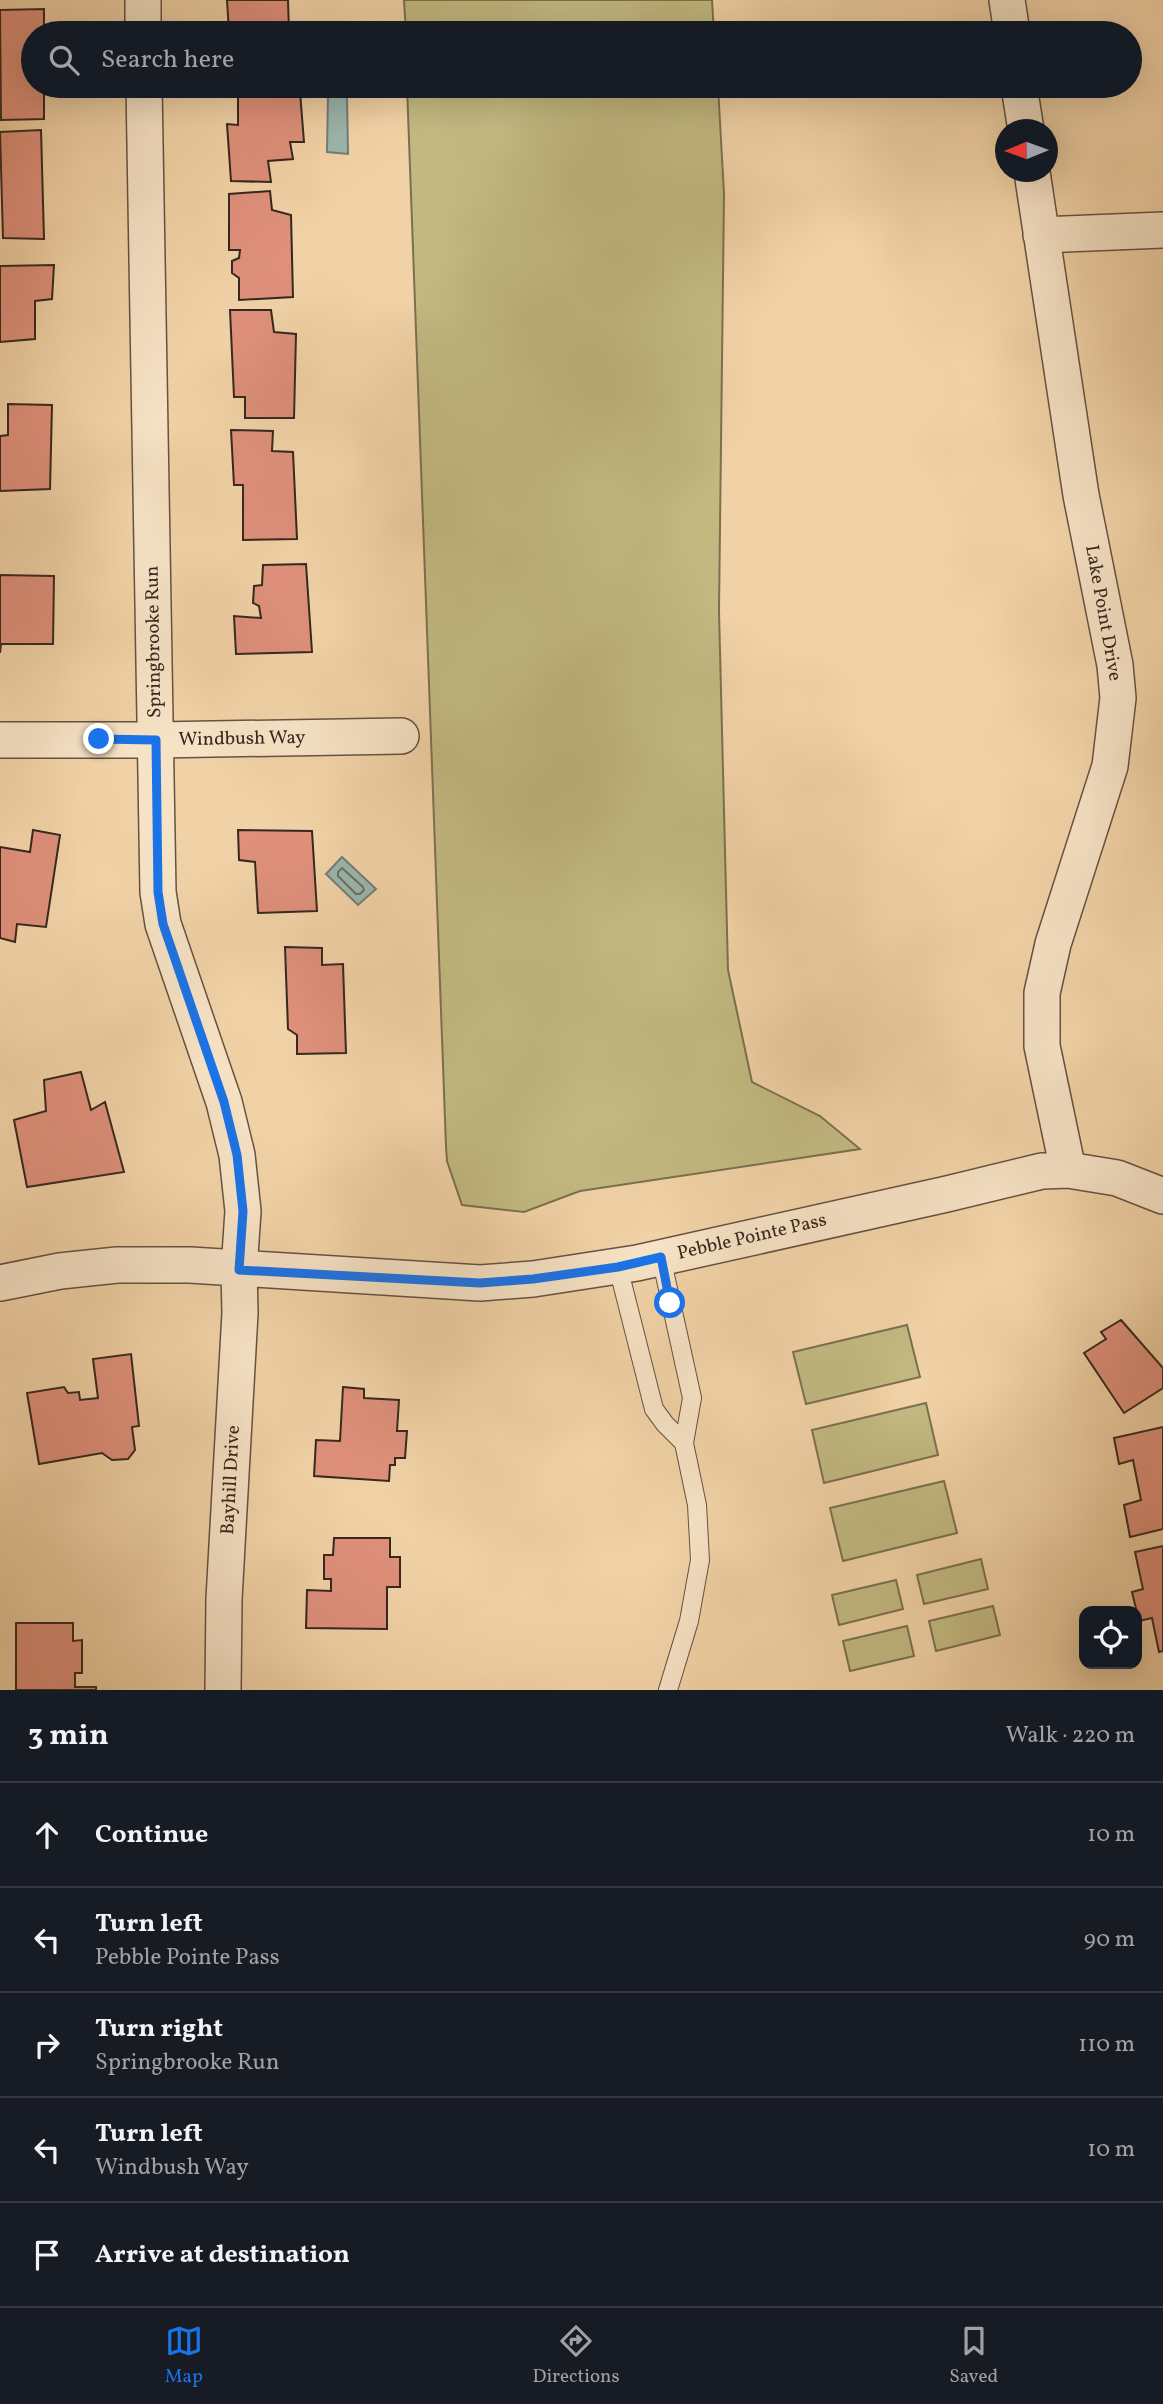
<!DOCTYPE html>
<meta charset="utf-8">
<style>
body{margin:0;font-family:Vollkorn,serif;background:#242831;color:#f1f3f6}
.controls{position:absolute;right:21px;bottom:21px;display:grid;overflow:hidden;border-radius:14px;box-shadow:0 7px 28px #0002}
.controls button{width:63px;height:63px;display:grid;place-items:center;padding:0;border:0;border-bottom:2px solid #363941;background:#171b24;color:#f1f3f6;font:35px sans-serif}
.compass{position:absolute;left:995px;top:119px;width:63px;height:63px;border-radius:50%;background:#171b24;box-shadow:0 7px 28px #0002;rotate:269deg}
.stop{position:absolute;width:21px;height:21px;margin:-16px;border:5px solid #1a73e8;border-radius:50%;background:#fff}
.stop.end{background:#1a73e8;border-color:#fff;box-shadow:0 2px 7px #0008}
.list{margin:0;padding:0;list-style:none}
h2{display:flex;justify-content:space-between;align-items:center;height:91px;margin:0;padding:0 28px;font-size:30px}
h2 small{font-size:23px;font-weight:400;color:#9ea1a6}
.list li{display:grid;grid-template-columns:46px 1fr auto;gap:21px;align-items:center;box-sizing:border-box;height:105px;padding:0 28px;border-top:2px solid #363941}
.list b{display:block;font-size:26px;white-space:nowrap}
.list p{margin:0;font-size:23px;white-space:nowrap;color:#9ea1a6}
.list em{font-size:23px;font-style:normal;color:#9ea1a6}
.icon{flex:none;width:38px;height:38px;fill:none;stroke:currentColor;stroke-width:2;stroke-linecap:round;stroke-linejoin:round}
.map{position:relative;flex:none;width:1163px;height:1690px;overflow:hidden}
.search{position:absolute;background:#171b24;box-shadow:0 7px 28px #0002;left:21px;right:21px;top:21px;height:77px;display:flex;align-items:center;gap:18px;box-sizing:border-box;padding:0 24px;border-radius:38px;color:#9ea1a6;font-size:26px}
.sheet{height:616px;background:#171b24}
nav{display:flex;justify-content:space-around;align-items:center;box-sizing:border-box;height:98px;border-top:2px solid #363941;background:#171b24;font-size:19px;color:#9ea1a6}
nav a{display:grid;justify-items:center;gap:4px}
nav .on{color:#1a73e8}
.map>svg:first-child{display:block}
.green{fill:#c2b981;stroke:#7c7050;stroke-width:2}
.water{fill:#9bb6ad;stroke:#737d74;stroke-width:2}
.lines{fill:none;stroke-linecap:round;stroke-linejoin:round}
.shore{stroke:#686f66;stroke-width:2}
.building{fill:#df907b;stroke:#36281f;stroke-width:2}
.service-casing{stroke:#655241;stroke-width:20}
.minor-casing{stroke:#655241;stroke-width:38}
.service{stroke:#f6e2c5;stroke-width:18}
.minor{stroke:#f6e2c5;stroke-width:35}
.route{stroke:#1a73e8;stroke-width:9}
.labels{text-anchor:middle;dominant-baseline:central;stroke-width:5;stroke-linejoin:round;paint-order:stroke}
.street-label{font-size:19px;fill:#36281f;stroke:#f6e2c5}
</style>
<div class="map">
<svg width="1163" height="1690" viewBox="0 0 1163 1690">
<rect width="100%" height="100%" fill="#f1d2a6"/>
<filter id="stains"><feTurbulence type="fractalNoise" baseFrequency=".00286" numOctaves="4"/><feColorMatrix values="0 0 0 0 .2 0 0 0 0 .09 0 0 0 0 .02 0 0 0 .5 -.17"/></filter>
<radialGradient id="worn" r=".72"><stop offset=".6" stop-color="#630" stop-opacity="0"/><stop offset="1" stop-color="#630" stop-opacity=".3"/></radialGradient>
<path class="green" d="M 404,0 L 712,0 L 714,33 L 406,33 Z
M 407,86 L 718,86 L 724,194 L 719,611 L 728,970 L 752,1082 L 820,1116 L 860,1149 L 580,1191 L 524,1212 L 462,1205 L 447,1161 L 446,1147 Z
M 907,1325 L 920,1377 L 806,1404 L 793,1352 Z
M 926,1403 L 938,1455 L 824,1483 L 812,1430 Z
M 944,1481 L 957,1533 L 843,1561 L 830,1508 Z
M 981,1559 L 988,1589 L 924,1604 L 917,1575 Z
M 896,1580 L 903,1609 L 839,1625 L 832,1595 Z
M 993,1606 L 1000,1635 L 936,1651 L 929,1621 Z
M 907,1626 L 914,1656 L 850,1671 L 843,1641 Z"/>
<path class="water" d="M 328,94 L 347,96 L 348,154 L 327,152 Z
M 342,857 L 376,889 L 358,905 L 326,874 Z"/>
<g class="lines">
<path class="shore" d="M 342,868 L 363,887 L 364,890 L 360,894 L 356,894 L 338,876 L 338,872 Z"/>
</g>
<path class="building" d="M 227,0 L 288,0 L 289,33 L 229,33 Z
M 44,9 L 44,33 L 33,33 L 33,86 L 44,86 L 44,119 L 1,120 L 0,10 Z
M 238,86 L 291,86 L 291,92 L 300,92 L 304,142 L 290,142 L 293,159 L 268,161 L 271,182 L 231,181 L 227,124 L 238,125 Z
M 41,130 L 44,239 L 3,238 L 0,132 Z
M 270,191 L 272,210 L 291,215 L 293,297 L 239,300 L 239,278 L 232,273 L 232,261 L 239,258 L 240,250 L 229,250 L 229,194 Z
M 54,265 L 52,299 L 35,301 L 35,339 L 0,342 L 0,266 Z
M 230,310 L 271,310 L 274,332 L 296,334 L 294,418 L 245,418 L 245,397 L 234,397 Z
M 8,404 L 52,405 L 50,489 L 0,491 L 0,436 L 8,435 Z
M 231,430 L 273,431 L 272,451 L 293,452 L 297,539 L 243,540 L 243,485 L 234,485 Z
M 306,564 L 312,652 L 236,654 L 234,616 L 261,618 L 259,606 L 253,603 L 254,586 L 262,585 L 263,565 Z
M 0,575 L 54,576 L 53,644 L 1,644 L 0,653 Z
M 33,830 L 60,835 L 46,927 L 17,924 L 15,942 L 0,938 L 0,847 L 30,852 Z
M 238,830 L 312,831 L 317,911 L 258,913 L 255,862 L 239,860 Z
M 285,947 L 322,948 L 322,965 L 343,964 L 346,1053 L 297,1054 L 297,1035 L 288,1029 Z
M 81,1072 L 91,1110 L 105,1102 L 124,1172 L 27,1187 L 14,1120 L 46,1111 L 44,1080 Z
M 1121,1320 L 1163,1368 L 1163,1388 L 1124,1413 L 1084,1353 L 1106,1339 L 1101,1332 Z
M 131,1354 L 139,1426 L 132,1427 L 135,1450 L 128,1459 L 112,1460 L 102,1453 L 39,1464 L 27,1393 L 64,1387 L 68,1393 L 79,1392 L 80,1400 L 98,1398 L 93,1359 Z
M 343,1387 L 364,1389 L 364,1398 L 399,1400 L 397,1431 L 407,1431 L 405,1458 L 395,1458 L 395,1465 L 390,1465 L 389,1481 L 314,1476 L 316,1440 L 340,1441 Z
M 1163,1427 L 1163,1529 L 1130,1537 L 1124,1505 L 1141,1500 L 1133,1460 L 1119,1464 L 1114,1438 Z
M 334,1538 L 390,1538 L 390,1557 L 400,1557 L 400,1587 L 387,1587 L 387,1629 L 306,1628 L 307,1590 L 331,1591 L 331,1579 L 324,1579 L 324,1555 L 333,1555 Z
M 1163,1546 L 1163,1651 L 1159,1652 L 1152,1618 L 1139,1621 L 1132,1592 L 1143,1589 L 1135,1552 Z
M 16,1623 L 73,1623 L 73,1641 L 82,1640 L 82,1673 L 75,1673 L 75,1687 L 96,1687 L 96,1690 L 16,1690 Z"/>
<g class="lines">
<defs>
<path id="service" d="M 661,1257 L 692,1398 L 684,1443 L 697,1505 L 700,1560 L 689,1621 L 668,1690
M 618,1267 L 654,1409 L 665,1424 L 684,1443"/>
<path id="minor" d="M 143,0 L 143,33
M 1007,0 L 1012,33
M 144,86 L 158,892 L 163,924 L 224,1102 L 237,1155 L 243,1211 L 239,1270 L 240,1313 L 224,1599 L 223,1690
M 1019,86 L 1026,130
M 1032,172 L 1081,495 L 1115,665 L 1118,698 L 1110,766 L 1053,944 L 1042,993 L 1042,1046 L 1068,1170
M 1041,235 L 1163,230
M 0,740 L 156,740 L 401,736
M 0,1283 L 60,1271 L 117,1265 L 190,1265 L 480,1283 L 533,1279 L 637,1263 L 947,1194 L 1042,1171 L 1068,1170 L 1117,1178 L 1163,1196"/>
</defs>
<use href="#service" class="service-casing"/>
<use href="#minor" class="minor-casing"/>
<use href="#service" class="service"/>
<use href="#minor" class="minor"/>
</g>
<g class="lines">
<path class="route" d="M 99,739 L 156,740 L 158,892 L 163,924 L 224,1102 L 237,1155 L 243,1211 L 239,1270 L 480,1283 L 533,1279 L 618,1267 L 661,1257 L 670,1303"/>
</g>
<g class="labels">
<g class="street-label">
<text transform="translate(1103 613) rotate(80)">Lake Point Drive</text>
<text transform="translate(154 642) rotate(-91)">Springbrooke Run</text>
<text transform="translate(242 739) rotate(-1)">Windbush Way</text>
<text transform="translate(752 1237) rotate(-13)">Pebble Pointe Pass</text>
<text transform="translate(231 1480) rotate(-87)">Bayhill Drive</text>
</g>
</g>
<rect width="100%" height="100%" filter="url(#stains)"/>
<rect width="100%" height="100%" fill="url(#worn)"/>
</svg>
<div class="controls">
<button><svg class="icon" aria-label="locate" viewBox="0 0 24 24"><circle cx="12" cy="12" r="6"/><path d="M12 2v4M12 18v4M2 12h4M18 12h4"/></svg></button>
</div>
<svg class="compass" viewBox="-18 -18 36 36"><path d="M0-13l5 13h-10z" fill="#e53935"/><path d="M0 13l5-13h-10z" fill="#9ea1a6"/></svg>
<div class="stop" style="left:670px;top:1303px"></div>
<div class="stop end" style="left:99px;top:739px"></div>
<div class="search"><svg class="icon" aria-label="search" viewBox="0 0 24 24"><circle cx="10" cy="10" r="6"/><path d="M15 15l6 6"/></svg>Search here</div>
</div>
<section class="sheet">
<h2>3 min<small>Walk · 220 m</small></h2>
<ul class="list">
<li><svg class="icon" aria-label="ahead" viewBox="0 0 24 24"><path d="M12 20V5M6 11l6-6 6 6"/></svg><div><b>Continue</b></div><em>10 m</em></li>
<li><svg class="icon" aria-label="left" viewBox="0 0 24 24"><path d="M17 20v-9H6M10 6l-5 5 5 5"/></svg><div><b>Turn left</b><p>Pebble Pointe Pass</p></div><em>90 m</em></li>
<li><svg class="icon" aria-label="right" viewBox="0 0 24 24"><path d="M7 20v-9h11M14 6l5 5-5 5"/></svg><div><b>Turn right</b><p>Springbrooke Run</p></div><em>110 m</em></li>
<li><svg class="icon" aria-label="left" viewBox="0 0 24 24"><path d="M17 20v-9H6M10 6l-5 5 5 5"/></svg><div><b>Turn left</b><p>Windbush Way</p></div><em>10 m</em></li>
<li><svg class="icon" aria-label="arrive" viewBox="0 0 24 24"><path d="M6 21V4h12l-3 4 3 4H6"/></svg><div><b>Arrive at destination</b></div></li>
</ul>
</section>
<nav>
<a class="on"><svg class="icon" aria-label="map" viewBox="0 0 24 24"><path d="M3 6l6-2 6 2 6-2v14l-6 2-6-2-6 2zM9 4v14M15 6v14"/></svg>Map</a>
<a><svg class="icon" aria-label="directions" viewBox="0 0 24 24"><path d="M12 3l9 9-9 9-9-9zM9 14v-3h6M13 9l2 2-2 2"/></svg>Directions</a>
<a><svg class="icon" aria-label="saved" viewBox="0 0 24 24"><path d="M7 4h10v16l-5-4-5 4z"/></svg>Saved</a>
</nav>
